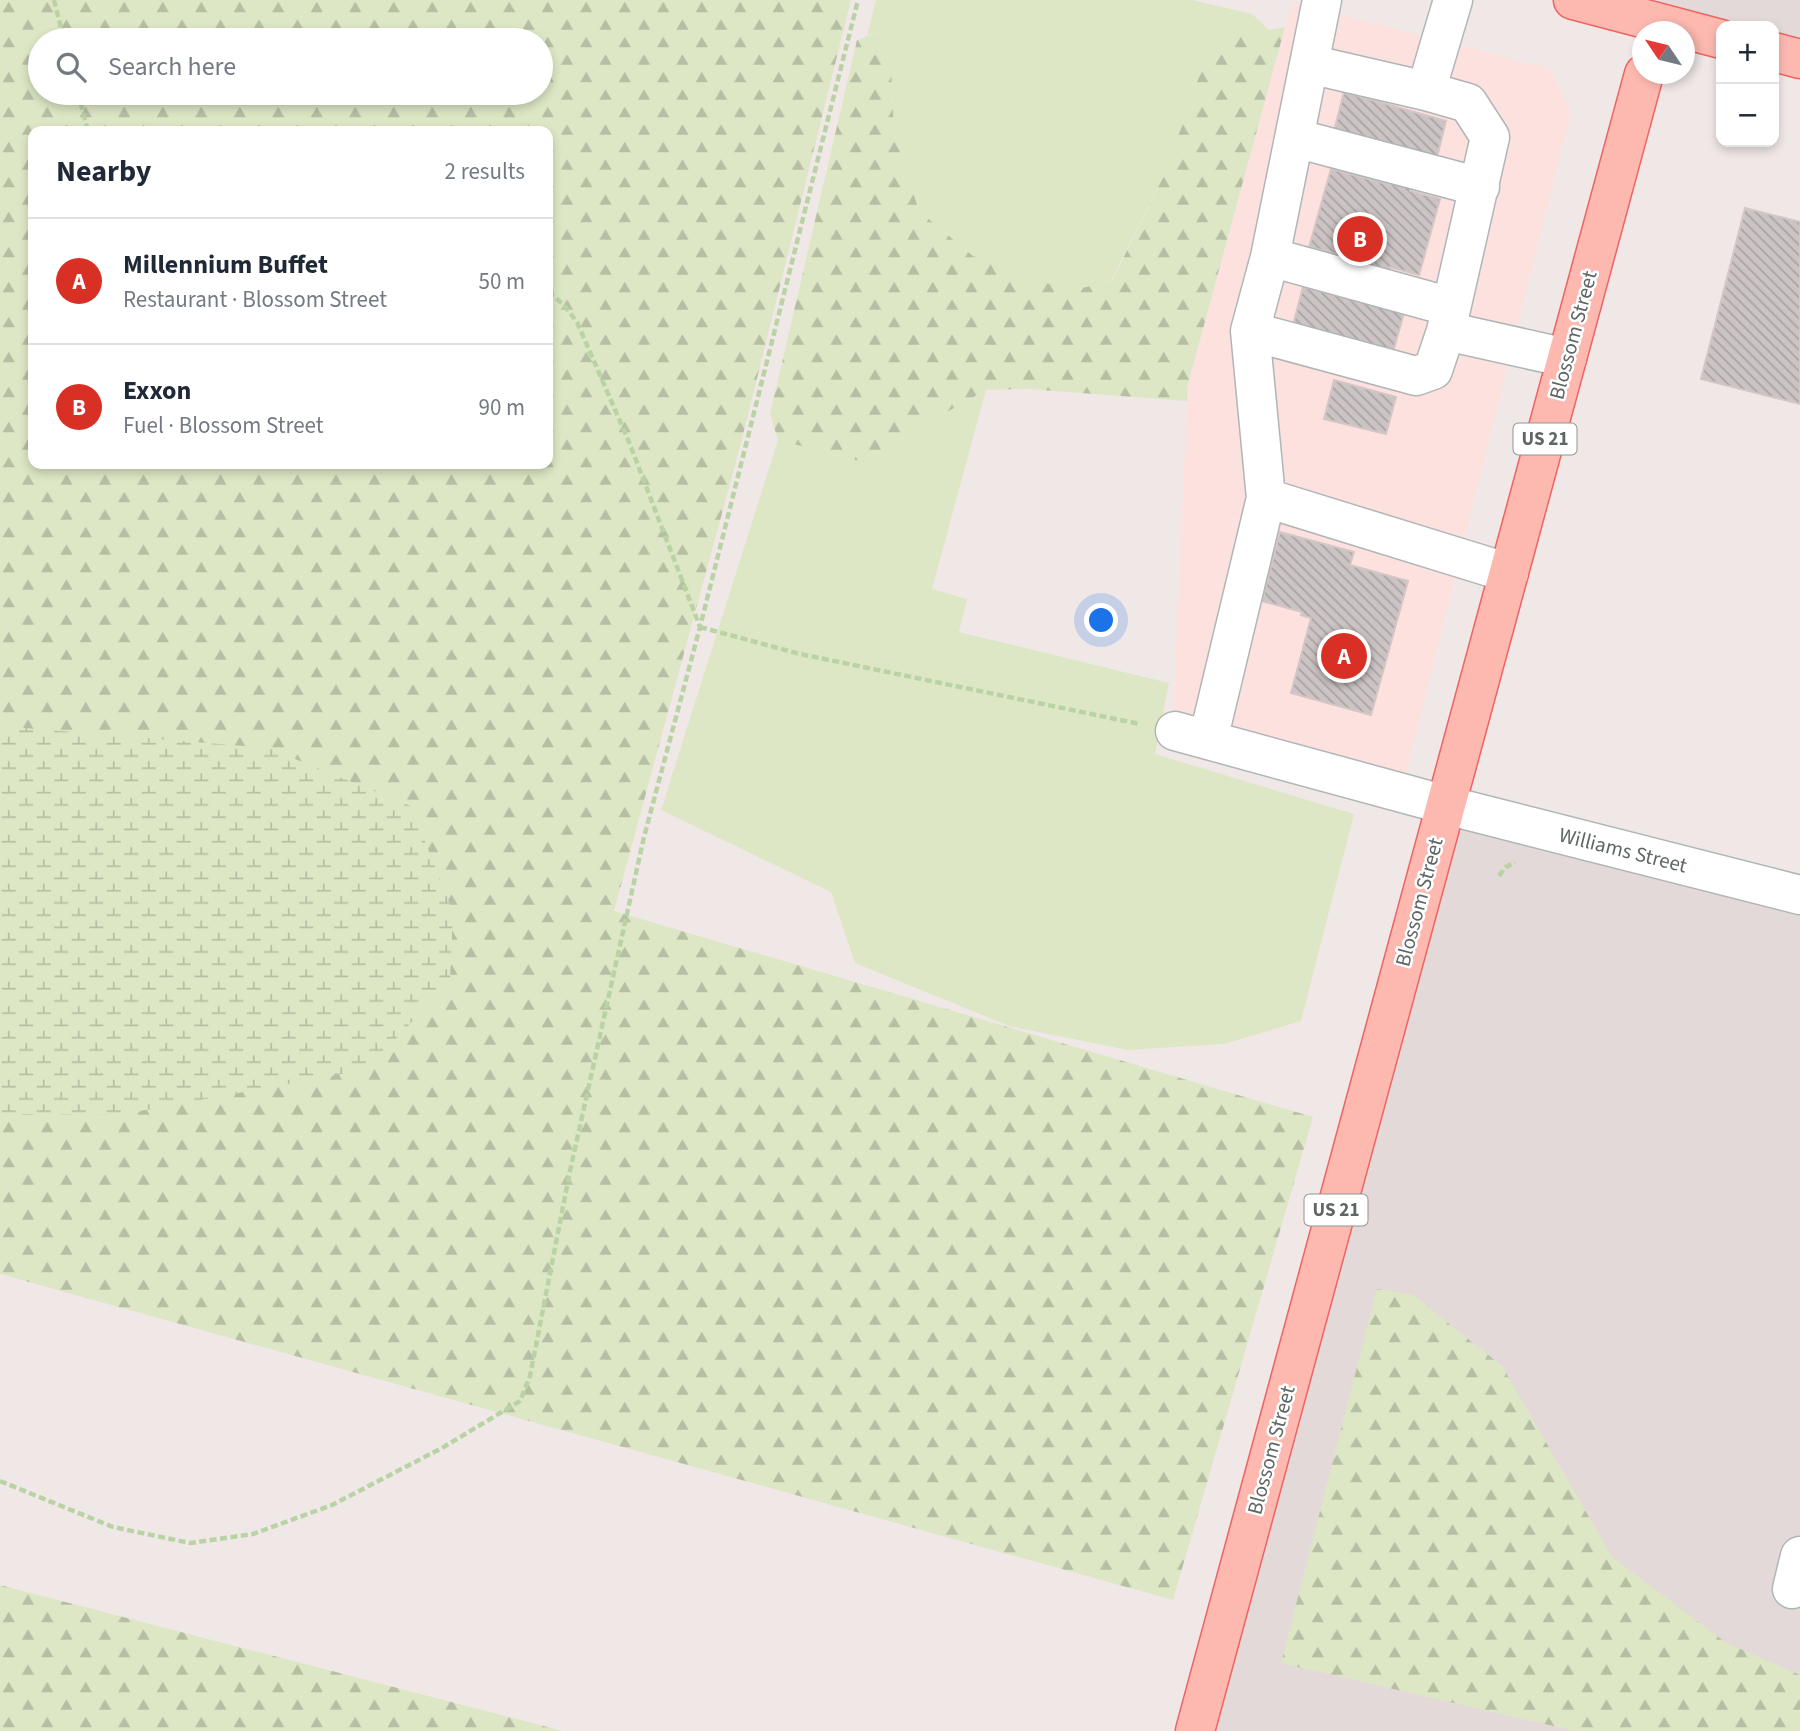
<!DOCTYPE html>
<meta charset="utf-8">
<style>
body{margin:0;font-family:"Source Sans 3",sans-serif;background:#f6f6f7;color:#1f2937}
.controls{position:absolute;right:21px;top:21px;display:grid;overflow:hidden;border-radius:14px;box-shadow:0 4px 10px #0003}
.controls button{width:63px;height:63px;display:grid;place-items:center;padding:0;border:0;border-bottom:2px solid #e0e1e3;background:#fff;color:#1f2937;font:35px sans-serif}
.compass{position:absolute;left:1632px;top:21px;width:63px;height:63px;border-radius:50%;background:#fff;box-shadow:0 4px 10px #0003;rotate:305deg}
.you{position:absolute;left:1102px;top:621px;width:24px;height:24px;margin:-18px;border:5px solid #fff;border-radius:50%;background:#1a73e8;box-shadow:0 0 0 10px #1a73e833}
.badge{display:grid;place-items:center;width:46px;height:46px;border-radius:50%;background:#d93025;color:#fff;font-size:23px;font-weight:700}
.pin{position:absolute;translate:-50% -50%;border:4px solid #fff;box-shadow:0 2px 7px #0006}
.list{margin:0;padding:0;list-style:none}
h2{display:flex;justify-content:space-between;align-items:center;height:91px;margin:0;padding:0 28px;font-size:30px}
h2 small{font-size:23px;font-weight:400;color:#747a83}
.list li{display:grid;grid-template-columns:46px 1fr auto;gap:21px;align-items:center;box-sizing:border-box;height:126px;padding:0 28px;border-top:2px solid #e0e1e3}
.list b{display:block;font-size:26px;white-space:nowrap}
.list p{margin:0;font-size:23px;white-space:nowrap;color:#747a83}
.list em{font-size:23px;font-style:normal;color:#747a83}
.icon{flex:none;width:38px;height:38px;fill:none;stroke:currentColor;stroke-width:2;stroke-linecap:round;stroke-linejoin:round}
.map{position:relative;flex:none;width:1800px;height:1731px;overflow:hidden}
.search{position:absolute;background:#fff;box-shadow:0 4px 10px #0003;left:28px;top:28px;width:525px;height:77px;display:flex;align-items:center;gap:18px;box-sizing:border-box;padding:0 24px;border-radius:38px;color:#747a83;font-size:26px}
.panel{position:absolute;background:#fff;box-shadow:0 4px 10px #0003;left:28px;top:126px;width:525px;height:343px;border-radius:14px}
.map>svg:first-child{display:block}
.commercial{fill:#fde1df}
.education{fill:#e3d9d8}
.grass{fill:#dde7c5}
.forest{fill:url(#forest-firs);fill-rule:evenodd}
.wetland{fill:url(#wetland-marsh)}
.building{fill:url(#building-back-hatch);stroke:#d5c6c6;stroke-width:2}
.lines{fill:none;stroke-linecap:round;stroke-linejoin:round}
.minor-casing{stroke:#b0b6b6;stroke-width:41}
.major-casing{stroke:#ee6363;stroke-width:41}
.path{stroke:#bad3a5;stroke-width:4.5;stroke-dasharray:7 3.5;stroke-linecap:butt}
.minor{stroke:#fff;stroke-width:38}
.major{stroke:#fdb9b0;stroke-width:38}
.labels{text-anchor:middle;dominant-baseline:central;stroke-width:5;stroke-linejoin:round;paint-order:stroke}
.shield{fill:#fff;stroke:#8f9594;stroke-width:2}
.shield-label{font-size:19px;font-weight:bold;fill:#5f6766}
.street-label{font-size:21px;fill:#5f6766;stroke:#fff}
</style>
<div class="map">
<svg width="1800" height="1731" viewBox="0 0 1800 1731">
<defs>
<pattern id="forest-firs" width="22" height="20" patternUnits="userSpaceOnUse" patternTransform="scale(1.75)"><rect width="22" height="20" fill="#dde7c5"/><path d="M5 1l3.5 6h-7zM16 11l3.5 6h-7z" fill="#b6bfa4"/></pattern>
<pattern id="wetland-marsh" width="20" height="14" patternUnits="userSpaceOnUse" patternTransform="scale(1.75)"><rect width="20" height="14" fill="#dde7c5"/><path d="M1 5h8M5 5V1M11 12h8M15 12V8" fill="none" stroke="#b6bfa4"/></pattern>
<pattern id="building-back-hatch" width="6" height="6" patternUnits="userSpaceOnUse" patternTransform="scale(1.75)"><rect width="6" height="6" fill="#ccc4c4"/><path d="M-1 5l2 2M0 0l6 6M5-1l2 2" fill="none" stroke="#a9a3a3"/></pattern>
</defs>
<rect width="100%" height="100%" fill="#f0e8e7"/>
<path class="commercial" d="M 1292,2 L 1550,69 L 1571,112 L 1405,778 L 1173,722 L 1188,384 Z"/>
<path class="education" d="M 1659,0 L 1800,0 L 1800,41 L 1774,35 L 1774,26 L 1740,26 L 1658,5 Z
M 1443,812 L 1800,901 L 1800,1731 L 1209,1731 Z"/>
<path class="grass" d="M 876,0 L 1192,0 L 1252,14 L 1269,30 L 1212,39 L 1166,171 L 1111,281 L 1069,292 L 973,256 L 919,211 L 894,132 L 891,66 L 879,32 L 867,36 Z
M 986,390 L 932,589 L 967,599 L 959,632 L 1169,683 L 1155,754 L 1354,814 L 1301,1021 L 1224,1044 L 1128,1050 L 1009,1026 L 855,963 L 831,892 L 661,810 L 778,440 L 860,461 Z"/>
<path class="forest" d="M 0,0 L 851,0 L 740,447 L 614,911 L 1313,1117 L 1173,1600 L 0,1274 ZM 40,40 L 541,40 L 541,93 L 40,93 ZM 33,131 L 548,131 L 548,464 L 33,464 Z
M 1285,27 L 1188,384 L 1187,401 L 1028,389 L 986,390 L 860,461 L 778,440 L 770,414 L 857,40 L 879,32 L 891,66 L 894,132 L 919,211 L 973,256 L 1069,291 L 1112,281 L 1166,171 L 1212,39 Z
M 1377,1289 L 1413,1295 L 1502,1366 L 1612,1557 L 1725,1642 L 1800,1675 L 1800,1731 L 1575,1731 L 1281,1663 Z
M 0,1585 L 563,1731 L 0,1731 Z"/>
<path class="wetland" d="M 0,726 L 268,748 L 411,806 L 453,912 L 450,981 L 368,1069 L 120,1115 L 0,1114 Z"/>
<path class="building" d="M 1344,92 L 1446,121 L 1437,157 L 1334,131 Z
M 1331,169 L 1391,185 L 1393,177 L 1412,182 L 1410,191 L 1440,199 L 1419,275 L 1390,267 L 1387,278 L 1366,272 L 1369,262 L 1309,247 Z
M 1745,208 L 1800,222 L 1800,404 L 1701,379 Z
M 1303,287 L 1404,313 L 1393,352 L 1293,325 Z
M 1334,380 L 1396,397 L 1386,434 L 1324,419 Z
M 1280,532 L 1354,552 L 1350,565 L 1408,581 L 1371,715 L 1291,693 L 1311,618 L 1301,615 L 1302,612 L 1262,601 Z"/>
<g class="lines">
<defs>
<path id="minor" d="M 1453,0 L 1426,91 L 1468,103 L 1490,137 L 1446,331 L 1567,358
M 1309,64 L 1426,91
M 1295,138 L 1480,187
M 1270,257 L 1451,307
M 1250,331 L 1416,376 L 1433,370 L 1446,331
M 1266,498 L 1509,573
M 1175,731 L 1446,805 L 1800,895
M 1208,740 L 1266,498 L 1250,331 L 1270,257 L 1322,0
M 1792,1589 L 1800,1556"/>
<path id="major" d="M 1573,0 L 1721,39
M 1774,52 L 1800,59
M 1195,1731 L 1644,74"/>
</defs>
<use href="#minor" class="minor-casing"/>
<use href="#major" class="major-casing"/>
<path class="path" d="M 54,0 L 64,40
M 78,93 L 88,131
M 548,292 L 563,304 L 577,322 L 629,442 L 700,627
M 700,627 L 800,654 L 1140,724
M 1499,876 L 1506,867 L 1515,862
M 0,1481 L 113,1527 L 190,1543 L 253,1534 L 332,1505 L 442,1448 L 520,1401 L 530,1376 L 570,1171 L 644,837 L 700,627 L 858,0"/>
<use href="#minor" class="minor"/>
<use href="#major" class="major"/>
</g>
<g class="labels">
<g class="shield">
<rect x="1513.5" y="423.5" width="63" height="31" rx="5"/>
<rect x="1304.5" y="1194.5" width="63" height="31" rx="5"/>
</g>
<g class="shield-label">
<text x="1545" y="439">US 21</text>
<text x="1336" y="1210">US 21</text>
</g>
<g class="street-label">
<text transform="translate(1573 335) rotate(-75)">Blossom Street</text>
<text transform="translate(1623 850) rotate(14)">Williams Street</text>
<text transform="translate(1419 902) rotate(-75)">Blossom Street</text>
<text transform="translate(1271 1450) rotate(-75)">Blossom Street</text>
</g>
</g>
</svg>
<div class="controls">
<button>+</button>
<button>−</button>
</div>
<svg class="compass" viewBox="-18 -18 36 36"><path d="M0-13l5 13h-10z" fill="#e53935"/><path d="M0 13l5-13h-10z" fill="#747a83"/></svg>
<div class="you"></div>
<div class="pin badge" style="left:1344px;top:656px">A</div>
<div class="pin badge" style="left:1360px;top:239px">B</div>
<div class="search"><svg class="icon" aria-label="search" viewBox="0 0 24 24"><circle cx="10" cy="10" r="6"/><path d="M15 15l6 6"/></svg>Search here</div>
<section class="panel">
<h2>Nearby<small>2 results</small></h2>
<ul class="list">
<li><span class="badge">A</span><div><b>Millennium Buffet</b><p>Restaurant · Blossom Street</p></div><em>50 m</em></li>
<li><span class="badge">B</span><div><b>Exxon</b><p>Fuel · Blossom Street</p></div><em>90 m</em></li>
</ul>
</section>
</div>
